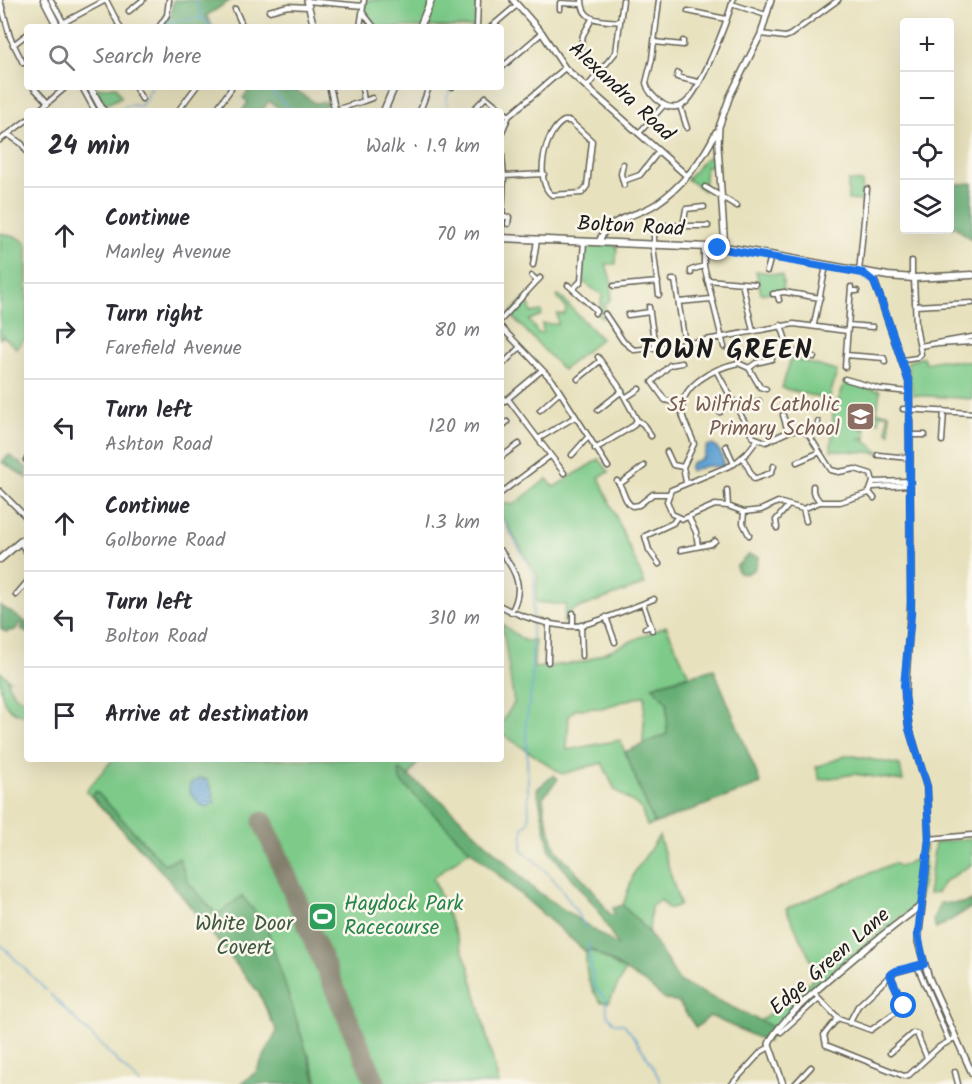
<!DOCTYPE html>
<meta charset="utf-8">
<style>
body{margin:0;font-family:Kalam,sans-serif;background:#f2f2f3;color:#2b2b33}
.controls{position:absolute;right:18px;top:18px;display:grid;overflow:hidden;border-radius:6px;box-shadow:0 6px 24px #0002}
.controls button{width:54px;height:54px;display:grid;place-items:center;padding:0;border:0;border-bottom:2px solid #e1e1e2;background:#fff;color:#2b2b33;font:30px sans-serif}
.stop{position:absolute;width:18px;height:18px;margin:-14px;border:4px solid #1a73e8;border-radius:50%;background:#fff}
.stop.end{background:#1a73e8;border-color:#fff;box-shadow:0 2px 6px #0008}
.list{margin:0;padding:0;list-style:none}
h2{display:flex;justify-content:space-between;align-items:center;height:78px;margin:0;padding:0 24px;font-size:26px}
h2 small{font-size:20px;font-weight:400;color:#7c7c81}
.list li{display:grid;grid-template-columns:39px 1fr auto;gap:18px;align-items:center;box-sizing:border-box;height:96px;padding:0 24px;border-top:2px solid #e1e1e2}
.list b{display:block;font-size:22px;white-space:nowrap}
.list p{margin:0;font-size:20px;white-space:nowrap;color:#7c7c81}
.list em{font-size:20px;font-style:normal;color:#7c7c81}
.icon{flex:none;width:33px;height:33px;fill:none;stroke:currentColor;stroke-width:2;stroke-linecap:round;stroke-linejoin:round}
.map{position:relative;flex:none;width:972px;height:1084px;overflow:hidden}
.search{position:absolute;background:#fff;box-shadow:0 6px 24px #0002;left:24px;top:24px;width:480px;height:66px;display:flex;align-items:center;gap:15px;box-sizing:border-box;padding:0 21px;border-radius:6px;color:#7c7c81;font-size:22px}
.panel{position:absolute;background:#fff;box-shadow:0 6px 24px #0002;left:24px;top:108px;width:480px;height:654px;border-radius:6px}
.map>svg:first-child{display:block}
.green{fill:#7dca89;stroke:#4c7352;stroke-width:1.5}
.forest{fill:#66ae75;stroke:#416548;stroke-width:1.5}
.water{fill:#5fa0d2;stroke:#3e5e77;stroke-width:1.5}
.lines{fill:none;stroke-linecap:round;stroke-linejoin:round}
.stream{stroke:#5fa0d2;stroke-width:1.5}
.runway{stroke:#827e6c;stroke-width:21}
.street-casing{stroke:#636154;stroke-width:7}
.secondary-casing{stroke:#636154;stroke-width:8}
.primary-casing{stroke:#636154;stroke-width:9}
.street{stroke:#fff;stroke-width:4}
.secondary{stroke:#fff;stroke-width:5}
.primary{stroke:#fff;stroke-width:6}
.route{stroke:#1a73e8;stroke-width:8}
.labels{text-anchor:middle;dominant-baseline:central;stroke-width:5;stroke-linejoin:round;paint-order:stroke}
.street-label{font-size:21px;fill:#1c1c1c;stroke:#fbf7ec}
.education-label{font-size:21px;fill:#785e54;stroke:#fbf7ec;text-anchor:end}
.leisure-label{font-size:21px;fill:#27864d;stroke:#fbf7ec;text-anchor:start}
.park-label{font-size:21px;fill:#3e5942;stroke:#fbf7ec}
.district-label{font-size:27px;font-weight:bold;letter-spacing:1.5px;fill:#1c1c1c;stroke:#fbf7ec}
</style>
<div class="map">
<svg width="972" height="1084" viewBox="0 0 972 1084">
<rect width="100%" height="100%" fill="#fbf7ec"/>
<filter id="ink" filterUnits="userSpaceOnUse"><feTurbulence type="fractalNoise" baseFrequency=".0167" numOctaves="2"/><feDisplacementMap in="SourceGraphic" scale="12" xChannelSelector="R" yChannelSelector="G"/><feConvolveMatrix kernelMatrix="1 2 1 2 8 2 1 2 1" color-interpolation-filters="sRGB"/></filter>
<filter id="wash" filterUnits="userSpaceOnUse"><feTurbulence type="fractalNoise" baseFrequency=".008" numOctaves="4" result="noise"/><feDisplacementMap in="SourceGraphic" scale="24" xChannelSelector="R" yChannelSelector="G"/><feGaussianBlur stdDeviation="1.35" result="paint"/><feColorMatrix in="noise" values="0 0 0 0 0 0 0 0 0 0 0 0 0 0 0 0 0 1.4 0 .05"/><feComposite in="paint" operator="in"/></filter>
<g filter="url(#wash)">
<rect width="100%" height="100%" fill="#e7e1bd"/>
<path class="green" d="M 365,0 L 477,0 L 476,27 L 376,27 L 364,12 Z
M 116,87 L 121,97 L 105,105 L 96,88 Z
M 712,155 L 718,165 L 706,166 L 704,191 L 687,179 L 705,159 Z
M 848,181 L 862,182 L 862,201 L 848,200 Z
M 0,233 L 19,238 L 27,244 L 27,337 L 16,348 L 3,336 L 0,339 Z
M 584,241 L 617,246 L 616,264 L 606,264 L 612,284 L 611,299 L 604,306 L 607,312 L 602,318 L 599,315 L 602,295 L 582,281 Z
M 756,271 L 782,275 L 784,290 L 761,294 Z
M 559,295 L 601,339 L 563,370 L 510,314 L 523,300 L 530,306 L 531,313 L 541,311 L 542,315 L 529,320 L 538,333 L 543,333 L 542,324 L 558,324 L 557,314 L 565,314 L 566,308 L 557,297 Z
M 923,357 L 926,363 L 940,360 L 972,362 L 972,399 L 913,395 L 907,362 Z
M 791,358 L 837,371 L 829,400 L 782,388 Z
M 845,382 L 880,391 L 877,412 L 889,413 L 890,433 L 887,431 L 888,414 L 880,414 L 879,422 L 873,418 L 876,413 L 866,413 L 865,428 L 858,428 L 866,430 L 866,440 L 864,437 L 857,439 L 864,440 L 881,453 L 831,450 L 833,414 Z
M 599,459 L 609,472 L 599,477 L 645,584 L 570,611 L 569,623 L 563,622 L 566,605 L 536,602 L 537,575 L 501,515 L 501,502 L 513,505 L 547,479 L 554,487 Z
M 502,624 L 525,641 L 535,640 L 534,668 L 583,662 L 666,626 L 689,675 L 653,686 L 667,702 L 667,734 L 643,744 L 645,695 L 602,708 L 576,709 L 569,716 L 567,750 L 620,740 L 654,824 L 647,826 L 641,808 L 615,790 L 602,763 L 562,774 L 501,733 L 501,724 L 514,703 Z
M 0,672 L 10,680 L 7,680 C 10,692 16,698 27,700 L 27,716 C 1,712 0,693 0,672 Z
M 848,755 L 900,765 L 903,781 L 854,774 L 820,780 L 816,767 Z
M 113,759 L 420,759 L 404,784 L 470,850 L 433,878 L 469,967 L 499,1084 L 319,1084 L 309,1055 L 279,1019 L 272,1023 L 259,993 L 167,877 L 86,791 Z
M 659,836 L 680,905 L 668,909 L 661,900 L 651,906 L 649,933 L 623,905 L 634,873 Z
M 925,837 L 925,869 L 919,902 L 814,990 L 775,1028 L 760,1021 L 818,975 L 786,909 L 894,863 L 900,867 L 918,858 Z
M 972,838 L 972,864 L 944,882 L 937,893 L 928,894 L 935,843 Z
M 590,949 L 625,971 L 609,1002 L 601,1002 C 588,986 585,972 586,952 Z"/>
<path class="forest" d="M 173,0 L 231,0 L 206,16 L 213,27 L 162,27 L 171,14 Z
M 251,87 L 272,87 L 280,92 L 295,89 L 315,103 L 327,102 L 324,111 L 282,111 L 269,101 L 262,111 L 242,111 L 248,102 L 243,98 Z
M 972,183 L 972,240 L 954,226 L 950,228 L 950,185 Z
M 9,455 L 27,468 L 27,478 L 2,462 Z
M 748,555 L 759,557 L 754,570 L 745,574 L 739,573 L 736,567 Z
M 0,605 L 27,623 L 27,633 L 21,629 L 23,625 L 20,623 L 15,630 L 6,632 L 1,629 Z
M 714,669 L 761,784 L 654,824 L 625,752 L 667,734 L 667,702 L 652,686 Z
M 399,769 L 442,801 L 535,890 L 618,946 L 596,907 L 550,852 L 537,789 L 554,775 L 558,779 L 543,797 L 545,814 L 556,850 L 594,891 L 610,915 L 614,914 L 613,908 L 623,905 L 649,933 L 680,982 L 775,1028 L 767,1042 L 710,1016 L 696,1028 L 679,1003 L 664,999 L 647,984 L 591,949 L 586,952 L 470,850 L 400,781 Z
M 96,791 L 164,864 L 179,858 L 188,882 L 217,915 L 242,896 L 266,925 L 317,1084 L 241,1084 L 256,1072 L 277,1031 L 259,993 L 167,877 L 91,796 Z
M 972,900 L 972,907 L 936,929 L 933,920 L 940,903 L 965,903 Z"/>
<path class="water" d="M 711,445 C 719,446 726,460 722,467 L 706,466 L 691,471 L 689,469 L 691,463 L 703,458 L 707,446 Z
M 200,778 L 207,780 L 213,793 L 214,803 L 208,807 L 201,806 L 189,791 L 190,784 Z"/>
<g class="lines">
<path class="stream" d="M 195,0 L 203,18 L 212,27
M 165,27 L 169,21 L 203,18
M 266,87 L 293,111
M 119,111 L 129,105 L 141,106 L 152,87
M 449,111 L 446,100 L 450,90
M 501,516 L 534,576 L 533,617
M 532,622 L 532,686 L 526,721 L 529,821 L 523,828 L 522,851 C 554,874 567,895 586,928
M 588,943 L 594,987 L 606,999 L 607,1014 L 614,1023 L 624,1024 C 635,1038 656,1068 661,1084
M 0,944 L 46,990
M 50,994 L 140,1084"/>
<path class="runway" d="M 263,822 L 376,1084"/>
</g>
</g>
<g filter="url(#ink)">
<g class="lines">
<defs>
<path id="street" d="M 0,0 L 10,37 L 23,63
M 51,0 L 66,27
M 582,0 C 582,23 603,20 620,22
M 659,0 L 652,59 L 646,83 C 648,92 655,99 663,104 C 670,109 679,108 685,103 C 701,90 727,21 733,0
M 307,1 L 363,6
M 732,4 L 766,15
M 235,9 L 243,27
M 560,9 L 560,3 L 582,4
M 129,11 L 143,0
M 269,11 L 288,6 L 308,7
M 688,11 L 726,19
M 363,13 L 374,27
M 57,26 L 106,0 L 120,27
M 159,27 L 167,15 L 169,0
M 360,27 L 364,0
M 477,27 L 478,0
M 491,27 L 517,5
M 761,34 L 785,37 L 790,35 L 838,0
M 654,42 L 683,45 L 683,41
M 13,45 L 26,35
M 581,46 L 583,35 L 592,19
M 501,68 L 542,33
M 678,73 L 677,77 L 698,82
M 33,87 L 48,103
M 82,87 L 95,111
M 135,87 L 142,99
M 450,87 L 452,87
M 587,87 L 616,52 L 623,0
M 364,101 L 372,98
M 680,106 L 687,128
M 335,110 L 364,101 L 362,87
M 38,111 L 66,87
M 178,111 L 196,87
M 215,111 L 231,89
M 420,111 L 429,87
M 472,111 L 486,97 L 509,116
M 564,121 L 570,121 L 592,141 L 587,186 L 582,193 L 552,195 C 534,182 544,131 564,121 Z
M 639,133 L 664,105
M 501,134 L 509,116 L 565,68
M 9,135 L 22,144 L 27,152
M 0,140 L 27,120
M 501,147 L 504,176 L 501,238
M 623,164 L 621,174 L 624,185
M 504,176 L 544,174
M 623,181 L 640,175 L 659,151
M 705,187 L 737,206
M 502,217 L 509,217 L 508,224
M 683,226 L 708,226
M 654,245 L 654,230 L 657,225 L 683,226 L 686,209 L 704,207
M 653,246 L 659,295
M 704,248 L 704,266 L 724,347
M 533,265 L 537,240
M 767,271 L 771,256
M 859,272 L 867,189
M 691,273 L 691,270 L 704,266
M 532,276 L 537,281 L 540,278
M 912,278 L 912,261
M 672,280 L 675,280 L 685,344
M 707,280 L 755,284
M 742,283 L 753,331
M 568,285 L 597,311 L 595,313
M 614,286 L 658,282
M 573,289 L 581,281 L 584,242
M 851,291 L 857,291
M 777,293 L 779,300
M 773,294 L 784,292 L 820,298
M 679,302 L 711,299
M 915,306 L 972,303
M 649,307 L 655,347
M 605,314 L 623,341 L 634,350 L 673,346 L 794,324 L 847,331
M 628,315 L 650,312
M 501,320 L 537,281
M 814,324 L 826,266
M 781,325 L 789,350 L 814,357
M 848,325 L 873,327
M 501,327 L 553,381 L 608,467
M 938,344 L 972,342
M 920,346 L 972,337
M 846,355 L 884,358 L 885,362
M 903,360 L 917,358 L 921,354 L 916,326 L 914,278
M 682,363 L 670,365 L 652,382 L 665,400 L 682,404
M 501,366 L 520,347
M 845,367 L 851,287
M 749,368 L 756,363 L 772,359
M 717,372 L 753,437 L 766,442 L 792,430 L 802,430 L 809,435 L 831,470 L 839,472 L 855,469 L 871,474 L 873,482
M 578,379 L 600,361
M 845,379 L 880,389 L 909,392
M 503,398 L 505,401 L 542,370
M 625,398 L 639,389
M 508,399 L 564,473
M 903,409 L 972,413
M 540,410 L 560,392
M 598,410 L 622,391
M 738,410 L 759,401
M 720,412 L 719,407 L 731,399
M 783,415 L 788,432
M 637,420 L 643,424 L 651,436
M 501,427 L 507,422
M 809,435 L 817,429 L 818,422
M 910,435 L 925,435
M 538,439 L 575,417
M 757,440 L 748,452 L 734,464 L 671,490 L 667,501 L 672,514 L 683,519 L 715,505 L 728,506 L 744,512 L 761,510 L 778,502 L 803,509 L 820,502 L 840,502 L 869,493 L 873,482
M 942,441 L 944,411
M 726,446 L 734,464
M 595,449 L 633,426 L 637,420 L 618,385 L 598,357
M 667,452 L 673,465 L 683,467
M 572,455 L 588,437
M 878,455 L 910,458
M 501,457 L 519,444
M 743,458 L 754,479 L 771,473 L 774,466
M 26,460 L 27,459
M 797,462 L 818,453
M 617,481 C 624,488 623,501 632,506 L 639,505 L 653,494 L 668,494
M 686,482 L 683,467 L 694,444 C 691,433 684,424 682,413 C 679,385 715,368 738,363 L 749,368 L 760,387 L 766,389
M 873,482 L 910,481
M 620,484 L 644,466
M 813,486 L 813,492 L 820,502
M 873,487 L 910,485
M 727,490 L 728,506
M 0,491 L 27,518
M 869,492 L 874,498
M 501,493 L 550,456
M 803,509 L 806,521
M 744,512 L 743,523 L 749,535
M 689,518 L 696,532 L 698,546
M 777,528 L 776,520 L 788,506
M 20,542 L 27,553
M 681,550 L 711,544 L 715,541
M 501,551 C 516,572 525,588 511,612
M 659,564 L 649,550 L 645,536 L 673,523 L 677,517
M 16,595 L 27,582
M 643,604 L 652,630
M 501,606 C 520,617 561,630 583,625 C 607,619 631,608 654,599
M 573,613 L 573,625
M 606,617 L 615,642
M 581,625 L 582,656
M 645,628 L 651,626
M 548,662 L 549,622
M 929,839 L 972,835
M 917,966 L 949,1041
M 814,993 L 838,1018 L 871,1030 L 904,1006 L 890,975
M 838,1018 L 824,1035 L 826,1045 L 904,1076 L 909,1075 L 939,1047 L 955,1038
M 849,1023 L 858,1006 L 893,973 L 924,964
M 781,1032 L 819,998
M 890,1053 L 913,1033 L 917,1034 L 927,1058
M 955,1072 L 958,1084
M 732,1084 L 761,1052 L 770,1047
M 795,1084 L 811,1067"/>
<path id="secondary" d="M 307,0 L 314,27
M 513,0 L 542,33 L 565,68 L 687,176
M 330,87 L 335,111
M 599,242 C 608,216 635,218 656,204 C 681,187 703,160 716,132
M 725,248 L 718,146 L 719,127 L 730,96 L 761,34 L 771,0
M 872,274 L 909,382 L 911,601 L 905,697 L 909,728 L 927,787 L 929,839 L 918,942 L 929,978 L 972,1073
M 783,1084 L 769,1044 C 778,1015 892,927 922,905"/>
<path id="primary" d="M 44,0 L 58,27
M 420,27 L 431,0
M 90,87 L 103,111
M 384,111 L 394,87
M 501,238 L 731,248 L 888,276 L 914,278 L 972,275
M 0,559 L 27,536"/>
</defs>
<use href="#street" class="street-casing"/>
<use href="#secondary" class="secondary-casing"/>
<use href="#primary" class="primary-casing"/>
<use href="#street" class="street"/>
<use href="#secondary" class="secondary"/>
<use href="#primary" class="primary"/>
</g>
</g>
<g class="lines" filter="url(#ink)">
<path class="route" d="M 718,248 L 863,273 L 874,282 L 880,297 L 909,382 L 911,614 L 904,686 L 909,728 L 927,787 L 929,839 L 918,935 L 924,964 L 896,971 L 890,975 L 904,1006"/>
</g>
<defs>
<symbol id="school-square" viewBox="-11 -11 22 22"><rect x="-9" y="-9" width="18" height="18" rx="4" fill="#8d6e63" stroke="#fbf7ec"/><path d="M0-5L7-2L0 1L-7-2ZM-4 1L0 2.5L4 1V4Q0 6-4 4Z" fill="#fff"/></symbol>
<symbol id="stadium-square" viewBox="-11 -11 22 22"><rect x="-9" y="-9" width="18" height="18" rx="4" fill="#2e9e5b" stroke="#fbf7ec"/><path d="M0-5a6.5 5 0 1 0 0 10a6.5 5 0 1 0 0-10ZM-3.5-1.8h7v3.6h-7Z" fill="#fff"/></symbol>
</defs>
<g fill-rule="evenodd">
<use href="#school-square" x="844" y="400" width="33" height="33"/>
<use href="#stadium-square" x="306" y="900" width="33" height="33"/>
</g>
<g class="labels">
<g class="street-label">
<text transform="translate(621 92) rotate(43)">Alexandra Road</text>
<text transform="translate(631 227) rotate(3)">Bolton Road</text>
<text transform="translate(830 962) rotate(-41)">Edge Green Lane</text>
</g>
<g class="education-label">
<text x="840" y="405">St Wilfrids Catholic<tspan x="840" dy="24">Primary School</tspan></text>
</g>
<g class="leisure-label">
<text x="344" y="904">Haydock Park<tspan x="344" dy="24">Racecourse</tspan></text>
</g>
<g class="park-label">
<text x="244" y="924">White Door<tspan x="244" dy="24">Covert</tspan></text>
</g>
<g class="district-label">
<text x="726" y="350">TOWN GREEN</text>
</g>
</g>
</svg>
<div class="controls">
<button>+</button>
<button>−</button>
<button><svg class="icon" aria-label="locate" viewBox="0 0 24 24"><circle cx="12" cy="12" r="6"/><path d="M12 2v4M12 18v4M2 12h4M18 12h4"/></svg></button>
<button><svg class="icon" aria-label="layers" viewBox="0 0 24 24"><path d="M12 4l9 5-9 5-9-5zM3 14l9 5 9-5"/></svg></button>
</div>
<div class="stop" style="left:904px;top:1006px"></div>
<div class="stop end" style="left:718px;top:248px"></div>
<div class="search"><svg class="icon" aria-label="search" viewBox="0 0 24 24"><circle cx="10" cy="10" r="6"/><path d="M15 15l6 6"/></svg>Search here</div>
<section class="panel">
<h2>24 min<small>Walk · 1.9 km</small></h2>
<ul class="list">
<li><svg class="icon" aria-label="ahead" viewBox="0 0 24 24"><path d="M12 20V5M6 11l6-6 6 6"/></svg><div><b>Continue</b><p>Manley Avenue</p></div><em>70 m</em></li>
<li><svg class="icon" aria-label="right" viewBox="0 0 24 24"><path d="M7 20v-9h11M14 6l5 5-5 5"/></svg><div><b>Turn right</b><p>Farefield Avenue</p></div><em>80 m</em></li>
<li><svg class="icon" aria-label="left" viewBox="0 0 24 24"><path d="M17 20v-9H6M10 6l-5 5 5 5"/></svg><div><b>Turn left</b><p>Ashton Road</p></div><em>120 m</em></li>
<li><svg class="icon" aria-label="ahead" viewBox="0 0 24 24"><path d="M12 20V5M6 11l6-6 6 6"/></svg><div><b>Continue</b><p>Golborne Road</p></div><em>1.3 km</em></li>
<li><svg class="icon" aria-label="left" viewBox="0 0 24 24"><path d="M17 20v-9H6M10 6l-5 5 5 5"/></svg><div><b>Turn left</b><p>Bolton Road</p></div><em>310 m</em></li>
<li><svg class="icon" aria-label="arrive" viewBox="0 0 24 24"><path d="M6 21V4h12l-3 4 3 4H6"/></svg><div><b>Arrive at destination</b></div></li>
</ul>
</section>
</div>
